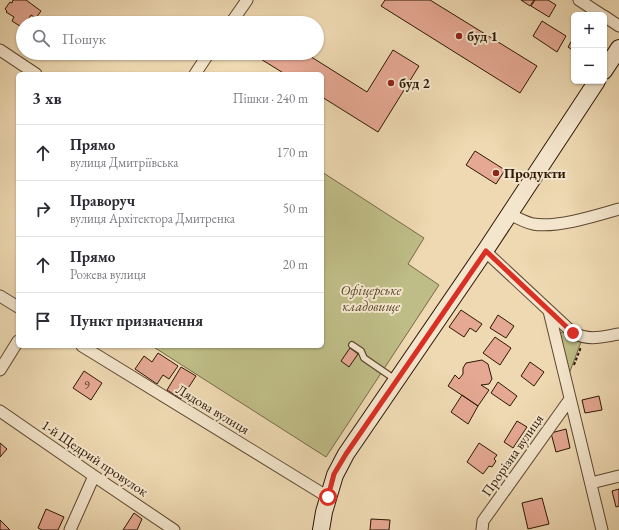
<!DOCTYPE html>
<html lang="uk">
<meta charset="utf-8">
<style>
body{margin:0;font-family:"EB Garamond",serif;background:#f7f7f7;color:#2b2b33}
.controls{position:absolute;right:12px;top:12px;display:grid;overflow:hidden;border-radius:6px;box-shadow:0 1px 3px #0004}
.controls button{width:36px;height:36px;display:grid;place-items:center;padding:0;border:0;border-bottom:1px solid #e1e1e2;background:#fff;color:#2b2b33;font:20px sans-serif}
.stop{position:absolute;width:12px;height:12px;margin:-9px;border:3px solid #d93025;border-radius:50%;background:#fff}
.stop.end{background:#d93025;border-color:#fff;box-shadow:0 1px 4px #0008}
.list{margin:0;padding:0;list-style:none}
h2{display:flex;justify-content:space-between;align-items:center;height:52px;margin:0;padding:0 16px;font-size:17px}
h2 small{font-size:13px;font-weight:400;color:#7c7c81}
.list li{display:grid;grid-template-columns:26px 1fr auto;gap:12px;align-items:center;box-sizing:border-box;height:56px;padding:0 16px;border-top:1px solid #e1e1e2}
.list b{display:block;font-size:15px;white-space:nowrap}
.list p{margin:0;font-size:13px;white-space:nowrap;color:#7c7c81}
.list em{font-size:13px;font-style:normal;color:#7c7c81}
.icon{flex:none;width:22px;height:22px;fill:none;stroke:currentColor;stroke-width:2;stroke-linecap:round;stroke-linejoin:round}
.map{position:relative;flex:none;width:619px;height:530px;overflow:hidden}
.search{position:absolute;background:#fff;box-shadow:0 1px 3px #0004;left:16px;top:16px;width:308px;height:44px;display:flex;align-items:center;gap:10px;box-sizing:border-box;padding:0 14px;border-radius:22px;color:#7c7c81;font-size:15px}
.panel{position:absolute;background:#fff;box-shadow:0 1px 3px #0004;left:16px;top:72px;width:308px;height:276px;border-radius:6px}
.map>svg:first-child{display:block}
.green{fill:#bfbd87;stroke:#766a46}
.building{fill:#e5a893;stroke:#2d1704}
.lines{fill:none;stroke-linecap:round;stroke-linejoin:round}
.lane-casing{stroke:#5d4830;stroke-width:8}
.street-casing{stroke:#5d4830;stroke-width:13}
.secondary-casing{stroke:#2d1704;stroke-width:18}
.path{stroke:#2d1704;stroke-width:2;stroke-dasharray:3 2;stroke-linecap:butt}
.lane{stroke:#f4e6cd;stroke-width:5.5}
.street{stroke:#f4e6cd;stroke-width:11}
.secondary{stroke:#f4e6cd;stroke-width:16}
.route{stroke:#d93025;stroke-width:5}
.poi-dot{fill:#8f2418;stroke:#f4e6cd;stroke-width:1.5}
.labels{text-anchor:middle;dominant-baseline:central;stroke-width:4;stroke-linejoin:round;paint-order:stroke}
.number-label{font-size:12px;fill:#5b3b28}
.poi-label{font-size:14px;font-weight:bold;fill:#2d1704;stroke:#f4e6cd;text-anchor:start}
.park-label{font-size:14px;font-style:italic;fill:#59492b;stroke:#f4e6cd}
.street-label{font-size:14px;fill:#2d1704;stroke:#f4e6cd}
</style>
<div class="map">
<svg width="619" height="530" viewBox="0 0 619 530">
<rect width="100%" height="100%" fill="#eed9b2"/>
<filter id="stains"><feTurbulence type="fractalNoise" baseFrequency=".005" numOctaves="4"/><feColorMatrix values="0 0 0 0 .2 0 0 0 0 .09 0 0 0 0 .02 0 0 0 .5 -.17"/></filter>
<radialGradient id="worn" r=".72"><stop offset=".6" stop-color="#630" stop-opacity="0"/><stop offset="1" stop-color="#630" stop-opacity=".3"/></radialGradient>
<path class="green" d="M 322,172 L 424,238 L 408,264 L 439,285 L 326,457 L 152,346 L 322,346 Z
M 565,330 L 581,342 L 569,374 L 557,336 Z"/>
<path class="building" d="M 13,0 L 26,0 L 41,11 L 36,18 L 31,15 L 26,23 L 23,23 L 23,28 L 12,21 L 14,17 L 6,12 L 7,11 L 5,9 L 10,2 L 12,3 Z
M 385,0 L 430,0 L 537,66 L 520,93 L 381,6 Z
M 521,0 L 534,0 L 530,6 Z
M 535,0 L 548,0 L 556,5 L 549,17 L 531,6 Z
M 542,21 L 566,36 L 557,52 L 533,36 Z
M 574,37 L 574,51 L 568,47 Z
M 393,50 L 419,66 L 378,132 L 322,97 L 322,74 L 285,74 L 251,53 L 305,53 L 367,92 Z
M 475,151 L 505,170 L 496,184 L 466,165 Z
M 461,310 L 482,324 L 476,332 L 470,328 L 464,337 L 449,327 Z
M 498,315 L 514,326 L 506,338 L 490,328 Z
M 495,337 L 511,348 L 500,365 L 483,353 Z
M 350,348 L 358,354 L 349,367 L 341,361 Z
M 158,353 L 178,366 L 169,379 L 163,375 L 157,384 L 135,369 L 144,356 L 152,362 Z
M 482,360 L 488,364 L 492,379 L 489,384 L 481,385 L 489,390 L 478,406 L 448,386 L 455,375 L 459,379 L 463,374 L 463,368 L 466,363 Z
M 530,362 L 544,372 L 534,386 L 521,376 Z
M 181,367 L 196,376 L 181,399 L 167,390 Z
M 84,371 L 102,383 L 91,400 L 73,388 Z
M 498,382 L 517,396 L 510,406 L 491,393 Z
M 462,395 L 478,406 L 468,424 L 451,412 Z
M 599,396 L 602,410 L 585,413 L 582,400 Z
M 517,421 L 527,427 L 513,448 L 504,442 Z
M 566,429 L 570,448 L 556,452 L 551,433 Z
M 0,443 L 7,449 L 0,457 Z
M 479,443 L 497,455 L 494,459 L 496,461 L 492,467 L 489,466 L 483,474 L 467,462 Z
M 619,489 L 619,506 L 616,507 L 612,491 Z
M 542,498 L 549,524 L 528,529 L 522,503 Z
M 46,509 L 64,517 L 58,530 L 42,530 L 38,528 Z
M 134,513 L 142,519 L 137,530 L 123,530 Z
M 371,519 L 390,520 L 389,530 L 370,530 Z
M 0,520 L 10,530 L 0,530 Z"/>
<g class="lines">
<defs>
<path id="lane" d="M 352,345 L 361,351 L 364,358 L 396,380"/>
<path id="street" d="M 579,0 L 602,15
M 604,16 L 619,26
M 231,23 L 247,0
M 0,50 L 36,74
M 195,74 L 209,53
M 510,214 C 517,218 524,222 533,224 C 557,228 595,216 619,209
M 485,251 L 573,333 C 590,341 601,337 619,334
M 0,296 L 18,307
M 549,311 L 602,530
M 82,346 L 328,497
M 0,370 L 18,341
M 0,411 L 94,476 L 174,530
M 591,483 L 619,476
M 70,530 L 94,476
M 482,530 L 483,521 L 570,399"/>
<path id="secondary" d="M 604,71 L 619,48
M 321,530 L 324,512 L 335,475 L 346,454 L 485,251 L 597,81"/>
</defs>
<use href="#lane" class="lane-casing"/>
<use href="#street" class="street-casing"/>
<use href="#secondary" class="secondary-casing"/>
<path class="path" d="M 574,365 L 581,347"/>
<use href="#lane" class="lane"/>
<use href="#street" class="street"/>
<use href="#secondary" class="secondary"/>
</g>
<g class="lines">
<path class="route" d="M 328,497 L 334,474 L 346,454 L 486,251 L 573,333"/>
</g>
<g class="poi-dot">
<circle cx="459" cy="36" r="4"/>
<circle cx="391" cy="83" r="4"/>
<circle cx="496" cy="173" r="4"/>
</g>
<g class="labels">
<g class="number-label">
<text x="87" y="385">9</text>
</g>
<g class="poi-label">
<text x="467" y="36">буд 1</text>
<text x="399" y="83">буд 2</text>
<text x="504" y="173">Продукти</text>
</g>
<g class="park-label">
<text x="371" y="290">Офіцерське<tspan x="371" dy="16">кладовище</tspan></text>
</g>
<g class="street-label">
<text transform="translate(213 409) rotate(31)">Лядова вулиця</text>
<text transform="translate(512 455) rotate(-55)">Прорізна вулиця</text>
<text transform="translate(95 458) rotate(34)">1-й Щедрий провулок</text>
</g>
</g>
<rect width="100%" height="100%" filter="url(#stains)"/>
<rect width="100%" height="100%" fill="url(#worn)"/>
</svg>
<div class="controls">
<button>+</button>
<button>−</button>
</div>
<div class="stop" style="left:328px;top:497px"></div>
<div class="stop end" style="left:573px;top:333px"></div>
<div class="search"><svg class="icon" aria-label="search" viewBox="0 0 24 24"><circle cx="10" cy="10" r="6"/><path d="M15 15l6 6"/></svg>Пошук</div>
<section class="panel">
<h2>3 хв<small>Пішки · 240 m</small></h2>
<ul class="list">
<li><svg class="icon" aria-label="ahead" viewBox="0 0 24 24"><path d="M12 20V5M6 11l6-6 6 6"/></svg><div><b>Прямо</b><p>вулиця Дмитріївська</p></div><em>170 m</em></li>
<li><svg class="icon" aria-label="right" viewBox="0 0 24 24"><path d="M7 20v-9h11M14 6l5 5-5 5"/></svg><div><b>Праворуч</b><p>вулиця Архітектора Дмитренка</p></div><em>50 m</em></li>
<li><svg class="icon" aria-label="ahead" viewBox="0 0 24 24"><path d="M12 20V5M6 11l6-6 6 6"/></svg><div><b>Прямо</b><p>Рожева вулиця</p></div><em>20 m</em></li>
<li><svg class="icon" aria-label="arrive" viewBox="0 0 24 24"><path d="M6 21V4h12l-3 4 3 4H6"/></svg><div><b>Пункт призначення</b></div></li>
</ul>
</section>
</div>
